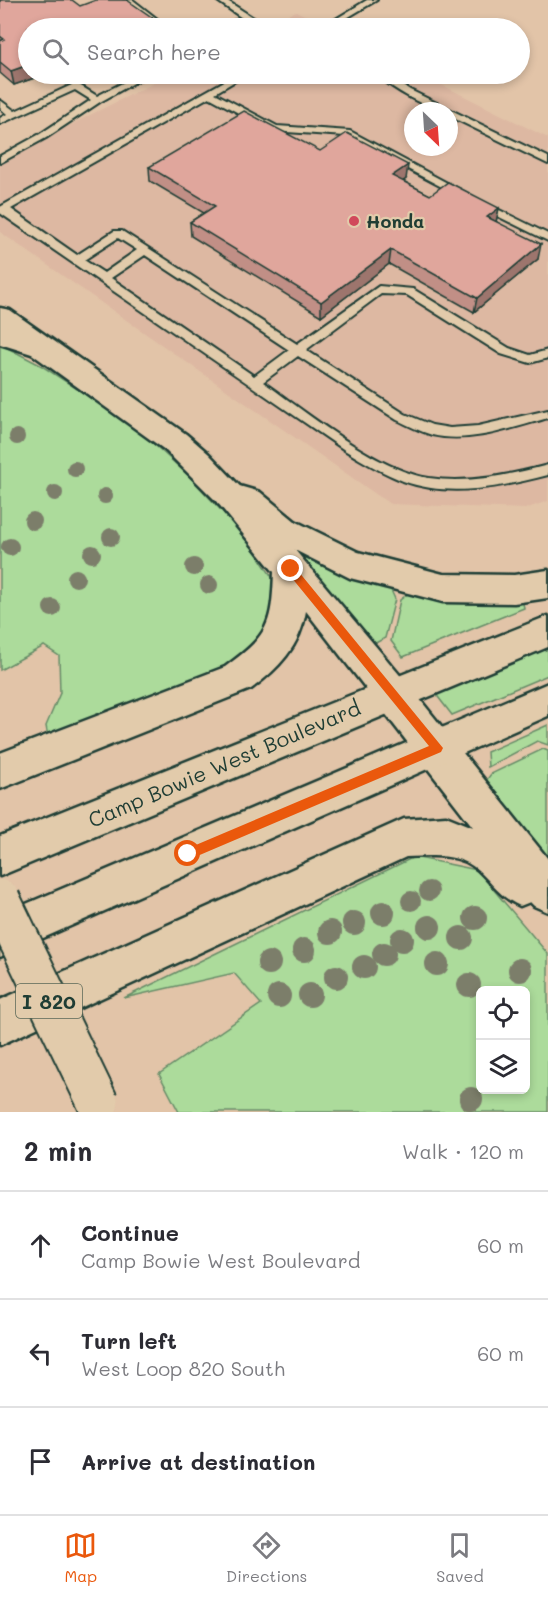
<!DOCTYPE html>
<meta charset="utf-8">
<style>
body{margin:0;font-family:Mali,sans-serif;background:#f2f2f3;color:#2b2b33}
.controls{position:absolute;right:18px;bottom:18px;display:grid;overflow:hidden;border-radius:9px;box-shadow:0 3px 9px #0003}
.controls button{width:54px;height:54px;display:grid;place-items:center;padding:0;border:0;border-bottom:2px solid #e1e1e2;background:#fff;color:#2b2b33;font:30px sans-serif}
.compass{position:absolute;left:404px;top:102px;width:54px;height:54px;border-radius:50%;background:#fff;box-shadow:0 3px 9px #0003;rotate:155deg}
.stop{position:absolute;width:18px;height:18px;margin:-14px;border:4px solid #ea580c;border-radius:50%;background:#fff}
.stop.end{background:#ea580c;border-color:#fff;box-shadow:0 2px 6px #0008}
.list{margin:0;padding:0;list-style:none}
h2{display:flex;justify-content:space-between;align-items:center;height:78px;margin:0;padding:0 24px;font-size:26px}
h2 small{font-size:20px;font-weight:400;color:#7c7c81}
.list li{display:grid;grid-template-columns:39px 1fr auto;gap:18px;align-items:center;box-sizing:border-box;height:108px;padding:0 24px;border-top:2px solid #e1e1e2}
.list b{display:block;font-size:22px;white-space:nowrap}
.list p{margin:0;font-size:20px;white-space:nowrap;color:#7c7c81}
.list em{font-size:20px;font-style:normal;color:#7c7c81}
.icon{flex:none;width:33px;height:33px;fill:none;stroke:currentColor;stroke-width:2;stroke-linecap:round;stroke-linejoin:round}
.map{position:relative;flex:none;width:548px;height:1112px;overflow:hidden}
.search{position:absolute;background:#fff;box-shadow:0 3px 9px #0003;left:18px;right:18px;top:18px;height:66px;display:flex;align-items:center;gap:15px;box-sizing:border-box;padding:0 21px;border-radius:33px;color:#7c7c81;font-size:22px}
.sheet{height:402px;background:#fff}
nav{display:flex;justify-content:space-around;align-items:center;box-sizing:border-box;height:84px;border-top:2px solid #e1e1e2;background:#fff;font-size:16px;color:#7c7c81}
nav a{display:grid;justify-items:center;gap:3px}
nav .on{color:#ea580c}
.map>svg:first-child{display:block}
.built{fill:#ddb8a2;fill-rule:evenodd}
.green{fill:#acdb9b;stroke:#668c68;stroke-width:1.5;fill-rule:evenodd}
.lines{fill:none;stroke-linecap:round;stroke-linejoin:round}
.lane-casing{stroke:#1f3d34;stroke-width:4}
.secondary-casing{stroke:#1f3d34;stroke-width:5}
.primary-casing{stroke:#1f3d34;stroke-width:5}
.highway-casing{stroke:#1f3d34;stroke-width:5}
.lane{fill:#e2cbab;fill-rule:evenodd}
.secondary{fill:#e2cbab;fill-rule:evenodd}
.primary{fill:#e2cbab;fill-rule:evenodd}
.highway{fill:#e2cbab;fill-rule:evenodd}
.highway-bridge-casing{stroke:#1f3d34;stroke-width:44;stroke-linecap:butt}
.highway-bridge{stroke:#e2cbab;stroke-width:40}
.tree{fill:#7b7e6b}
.wall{fill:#c18f86;stroke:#1f3d34;stroke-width:1.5}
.shaded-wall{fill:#9d746d;stroke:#1f3d34;stroke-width:1.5}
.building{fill:#e0a69c;stroke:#1f3d34;stroke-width:1.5}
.route{fill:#ea580c}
.poi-dot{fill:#d1495b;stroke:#e2cbab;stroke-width:2}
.labels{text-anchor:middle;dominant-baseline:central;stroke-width:4.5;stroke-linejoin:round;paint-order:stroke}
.far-poi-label{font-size:18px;font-weight:bold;fill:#1f3d34;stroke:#e2cbab;text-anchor:start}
.shield{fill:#e2cbab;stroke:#5a6858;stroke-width:1.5}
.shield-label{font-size:20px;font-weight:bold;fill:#1f3d34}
.street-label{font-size:21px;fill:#1f3d34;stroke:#e2cbab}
</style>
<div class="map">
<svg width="548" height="1112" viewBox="0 0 548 1112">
<rect width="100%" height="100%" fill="#e2c4a8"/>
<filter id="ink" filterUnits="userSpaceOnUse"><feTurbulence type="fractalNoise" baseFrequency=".0167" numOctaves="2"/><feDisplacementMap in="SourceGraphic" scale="12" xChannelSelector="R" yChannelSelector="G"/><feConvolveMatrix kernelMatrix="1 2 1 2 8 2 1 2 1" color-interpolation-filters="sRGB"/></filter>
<g filter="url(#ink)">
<path class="built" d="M 296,11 L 330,28 L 261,28 Z
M 172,74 L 420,74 L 548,138 L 548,501 L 525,509 L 390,504 L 0,232 L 0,160 ZM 413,111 L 449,111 L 449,147 L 413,147 Z"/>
<path class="green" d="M 0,344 L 42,366 L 134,426 L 190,477 L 245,536 L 274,580 L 278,608 L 258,651 L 221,669 L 48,737 L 46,726 L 60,693 L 59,656 L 44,646 L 0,670 Z
M 298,550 L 342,572 L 390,588 L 395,599 L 385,638 L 370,646 L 294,552 Z
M 409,593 L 522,598 L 524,608 L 403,657 L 391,641 L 400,600 Z
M 548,645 L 548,675 L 452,715 L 435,693 Z
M 548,725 L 548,745 L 537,741 L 488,767 L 487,752 Z
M 543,749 L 548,751 L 548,856 L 485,782 L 491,774 Z
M 414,857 L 477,870 L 548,954 L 548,1112 L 179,1112 L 159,1074 L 261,1004 L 234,973 L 124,998 ZM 480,990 L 526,990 L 526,1090 L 480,1090 Z"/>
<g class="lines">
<defs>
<path id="lane" d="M 124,0 L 133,0 L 169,28 L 160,28 Z
M 216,0 L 226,0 L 269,28 L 260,28 L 248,21 L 228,28 L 217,28 L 218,26 L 242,18 Z
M 367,0 L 377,0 L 330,28 L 321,28 Z
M 140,74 L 150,74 L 100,102 L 46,138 L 0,163 L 0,156 L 40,134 L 91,100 L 75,90 L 0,124 L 0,118 L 7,114 L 0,108 L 0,100 L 15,111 L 76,83 L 97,96 Z
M 237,74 L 247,74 L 215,93 L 277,126 L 350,131 L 466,193 L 461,196 L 457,195 L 345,136 L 272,131 L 209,97 L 11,209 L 77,255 L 114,231 L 122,231 L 297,344 L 379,286 L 413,289 L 509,348 L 530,355 L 548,350 L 548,358 L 530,363 L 501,354 L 407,295 L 381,294 L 306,350 L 405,414 L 432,425 L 450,428 L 478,426 L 548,410 L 548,418 C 512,428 469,444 432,435 C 419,431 408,425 397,420 L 298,356 L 263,382 C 308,413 376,470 429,478 C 469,484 509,475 548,465 L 548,475 C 501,487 450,498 403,481 C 383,473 364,462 346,451 L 0,213 L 0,207 ZM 118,238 L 137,250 L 104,273 L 84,260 ZM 145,255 L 289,350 L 254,376 L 111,278 Z
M 376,74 L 385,74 L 410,90 L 548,157 L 548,164 L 449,116 L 449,111 C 428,111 391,88 376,74 Z
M 483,202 L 548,234 L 548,241 L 479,207 L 478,205 Z"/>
<path id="secondary" d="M 0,308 L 10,310 L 186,434 L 209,454 L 253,500 L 414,692 L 548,859 L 548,912 L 534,906 L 530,902 L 520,906 C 501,898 493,884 478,870 C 458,852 431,856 406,857 L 0,1045 L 0,1000 L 404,819 L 446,816 L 473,827 L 306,611 C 300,647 278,669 251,689 L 0,789 L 0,753 L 225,667 C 269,635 272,625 274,572 L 217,502 L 165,450 L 0,331 Z"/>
<path id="primary" d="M 229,483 L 260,492 L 295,521 L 358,552 L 443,574 L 514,575 L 548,570 L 548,598 L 514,603 L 443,602 L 350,578 L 273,539 L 238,510 L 218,504 L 213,495 L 218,486 Z
M 548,616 L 548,647 L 0,876 L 0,836 Z
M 548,683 L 548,716 L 0,957 L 0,915 Z"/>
<path id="highway" d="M 0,324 L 45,338 L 49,345 L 45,352 L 35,355 L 0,344 Z"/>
</defs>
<use href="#lane" class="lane-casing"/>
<use href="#secondary" class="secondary-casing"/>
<use href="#primary" class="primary-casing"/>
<use href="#highway" class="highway-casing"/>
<use href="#lane" class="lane"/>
<use href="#secondary" class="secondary"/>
<use href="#primary" class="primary"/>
<use href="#highway" class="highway"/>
<defs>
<path id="highway-bridge" d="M 0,900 L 98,1103"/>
</defs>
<use href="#highway-bridge" class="highway-bridge-casing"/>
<use href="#highway-bridge" class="highway-bridge"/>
</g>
<g class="tree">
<circle cx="17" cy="437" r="8"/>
<circle cx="75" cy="469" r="8"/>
<circle cx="55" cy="493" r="8"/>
<circle cx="105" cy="496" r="8"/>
<circle cx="33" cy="521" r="9"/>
<circle cx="111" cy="537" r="9"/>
<circle cx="10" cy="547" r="9"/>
<circle cx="92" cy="554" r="9"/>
<circle cx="194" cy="567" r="9"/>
<circle cx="76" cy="578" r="9"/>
<circle cx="209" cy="585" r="9"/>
<circle cx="52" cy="608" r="9"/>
<circle cx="429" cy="891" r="10"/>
<circle cx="411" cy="901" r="10"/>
<circle cx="383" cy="913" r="12"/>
<circle cx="475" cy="918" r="12"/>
<circle cx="354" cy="923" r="12"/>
<circle cx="429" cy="927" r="12"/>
<circle cx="330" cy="932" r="12"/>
<circle cx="461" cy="938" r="12"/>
<circle cx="402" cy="940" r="12"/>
<circle cx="304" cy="950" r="12"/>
<circle cx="384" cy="954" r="12"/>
<circle cx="269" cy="963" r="12"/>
<circle cx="437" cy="964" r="12"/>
<circle cx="364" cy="967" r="12"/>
<circle cx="520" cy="970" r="12"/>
<circle cx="336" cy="977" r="12"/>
<circle cx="469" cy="985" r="12"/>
<circle cx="310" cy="995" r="12"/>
<circle cx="279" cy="996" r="12"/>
<circle cx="471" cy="1099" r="12"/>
</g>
<path class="wall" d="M 0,0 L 28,28 L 28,74 L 46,74 L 14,85 L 0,73 Z
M 81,74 L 106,74 L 89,80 Z
M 320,151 L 406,179 L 403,181 L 430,195 L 499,208 L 496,221 L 538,259 L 474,312 L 389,264 L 321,316 L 191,236 L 190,222 L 204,213 L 150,181 L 149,167 Z"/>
<path class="shaded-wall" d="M 28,65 L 28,74 L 46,74 L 14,85 L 11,71 Z
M 88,74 L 106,74 L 89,80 Z
M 408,165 L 406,179 L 391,190 L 392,176 Z
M 499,208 L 496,222 L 487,217 Z
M 541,244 L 538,259 L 474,312 L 477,298 Z
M 391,250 L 389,264 L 321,316 L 321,302 Z"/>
<path class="building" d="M 0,0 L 72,0 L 80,6 L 96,0 L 127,0 L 153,18 L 150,20 L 163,28 L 28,28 L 28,65 L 11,71 L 0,62 L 0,41 L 4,39 L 0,36 Z
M 244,111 L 320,151 L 347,133 L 408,165 L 392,176 L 430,195 L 448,182 L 499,208 L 487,217 L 541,244 L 477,298 L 391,250 L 321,302 L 190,222 L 215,206 L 149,167 Z"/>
</g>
<path class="route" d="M 291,565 L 294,566 L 443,748 L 441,752 L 188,860 L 184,858 L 184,850 L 429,746 L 287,572 L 287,566 Z"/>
<circle class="poi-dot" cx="354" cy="221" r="6"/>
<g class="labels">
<g class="far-poi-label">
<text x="366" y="221">Honda</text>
</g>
<rect class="shield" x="16" y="984" width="66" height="34" rx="4.5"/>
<g class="shield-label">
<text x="49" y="1001">I 820</text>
</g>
<g class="street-label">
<text transform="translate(224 763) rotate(-23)">Camp Bowie West Boulevard</text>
</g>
</g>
</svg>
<div class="controls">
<button><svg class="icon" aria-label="locate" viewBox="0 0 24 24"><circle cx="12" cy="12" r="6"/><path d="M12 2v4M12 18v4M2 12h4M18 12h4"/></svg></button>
<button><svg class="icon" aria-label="layers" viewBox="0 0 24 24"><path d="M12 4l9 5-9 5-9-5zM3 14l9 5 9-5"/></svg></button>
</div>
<svg class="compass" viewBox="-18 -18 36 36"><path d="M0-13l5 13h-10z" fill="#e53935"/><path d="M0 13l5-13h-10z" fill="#7c7c81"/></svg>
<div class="stop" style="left:188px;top:854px"></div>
<div class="stop end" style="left:291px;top:569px"></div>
<div class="search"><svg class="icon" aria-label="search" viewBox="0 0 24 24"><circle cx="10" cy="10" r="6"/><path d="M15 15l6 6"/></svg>Search here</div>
</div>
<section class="sheet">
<h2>2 min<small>Walk · 120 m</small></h2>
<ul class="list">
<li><svg class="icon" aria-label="ahead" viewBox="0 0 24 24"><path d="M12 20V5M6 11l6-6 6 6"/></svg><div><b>Continue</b><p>Camp Bowie West Boulevard</p></div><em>60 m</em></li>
<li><svg class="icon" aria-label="left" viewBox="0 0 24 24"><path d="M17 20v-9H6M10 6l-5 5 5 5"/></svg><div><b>Turn left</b><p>West Loop 820 South</p></div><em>60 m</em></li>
<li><svg class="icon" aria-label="arrive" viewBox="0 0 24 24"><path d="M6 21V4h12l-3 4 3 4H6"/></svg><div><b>Arrive at destination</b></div></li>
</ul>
</section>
<nav>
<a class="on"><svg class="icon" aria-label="map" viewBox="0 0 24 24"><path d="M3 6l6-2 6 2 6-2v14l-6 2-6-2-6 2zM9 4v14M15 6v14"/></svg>Map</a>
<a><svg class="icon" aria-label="directions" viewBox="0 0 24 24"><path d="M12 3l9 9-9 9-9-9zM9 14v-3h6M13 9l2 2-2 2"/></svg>Directions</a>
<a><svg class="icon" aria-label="saved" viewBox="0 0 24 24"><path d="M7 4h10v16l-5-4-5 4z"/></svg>Saved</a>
</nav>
